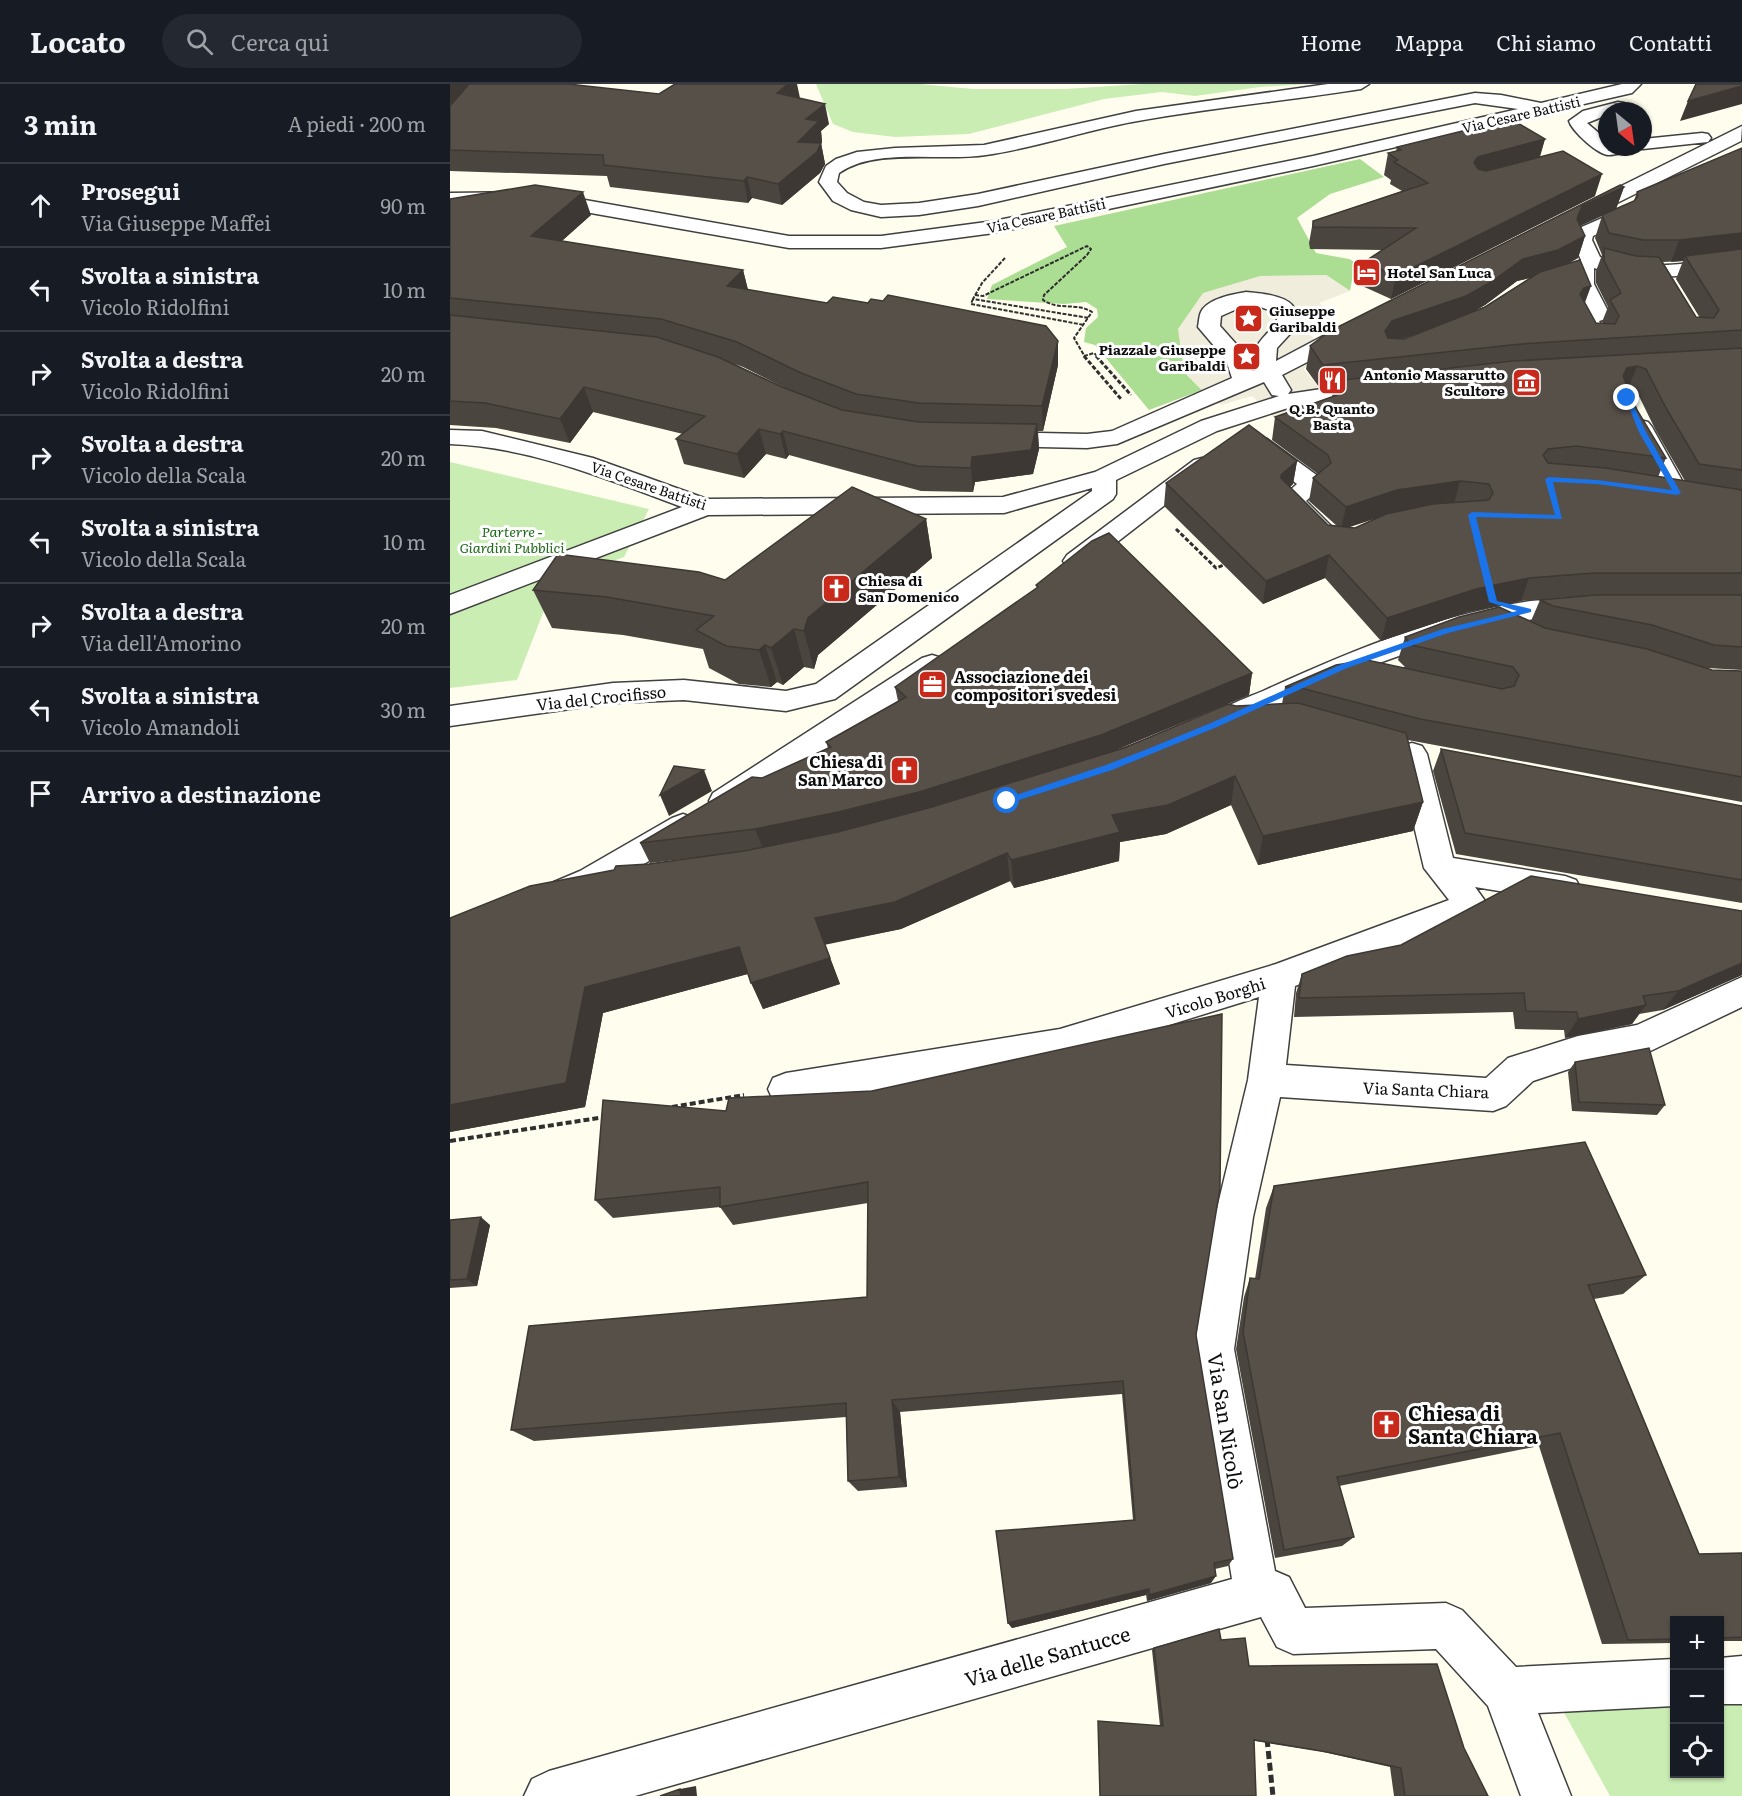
<!DOCTYPE html>
<html lang="it">
<meta charset="utf-8">
<style>
body{margin:0;font-family:Literata,serif;background:#242831;color:#f1f3f6}
.controls{position:absolute;right:18px;bottom:18px;display:grid;overflow:hidden;border-radius:0px;box-shadow:0 2px 4px #0004}
.controls button{width:54px;height:54px;display:grid;place-items:center;padding:0;border:0;border-bottom:2px solid #363941;background:#171b24;color:#f1f3f6;font:30px sans-serif}
.compass{position:absolute;left:1148px;top:18px;width:54px;height:54px;border-radius:50%;background:#171b24;box-shadow:0 2px 4px #0004;rotate:151deg}
.stop{position:absolute;width:18px;height:18px;margin:-14px;border:4px solid #1a73e8;border-radius:50%;background:#fff}
.stop.end{background:#1a73e8;border-color:#fff;box-shadow:0 2px 6px #0008}
.list{margin:0;padding:0;list-style:none}
h2{display:flex;justify-content:space-between;align-items:center;height:78px;margin:0;padding:0 24px;font-size:26px}
h2 small{font-size:20px;font-weight:400;color:#9ea1a6}
.list li{display:grid;grid-template-columns:39px 1fr auto;gap:18px;align-items:center;box-sizing:border-box;height:84px;padding:0 24px;border-top:2px solid #363941}
.list b{display:block;font-size:22px;white-space:nowrap}
.list p{margin:0;font-size:20px;white-space:nowrap;color:#9ea1a6}
.list em{font-size:20px;font-style:normal;color:#9ea1a6}
.icon{flex:none;width:33px;height:33px;fill:none;stroke:currentColor;stroke-width:2;stroke-linecap:round;stroke-linejoin:round}
.map{position:relative;flex:none;width:1292px;height:1712px;overflow:hidden}
header{display:flex;align-items:center;gap:36px;box-sizing:border-box;height:84px;padding:0 30px;background:#171b24;border-bottom:2px solid #363941}
header strong{font-size:28px}
nav{display:flex;gap:33px;margin-inline-start:auto;font-size:21px}
.search{width:420px;height:54px;background:#242831;display:flex;align-items:center;gap:15px;box-sizing:border-box;padding:0 21px;border-radius:33px;color:#9ea1a6;font-size:22px}
main{display:flex}
aside{flex:1;background:#171b24}
.map>svg:first-child{display:block}
.green{fill:#caedb4}
.forest{fill:#abde92}
.plaza{fill:#f0eddc}
.lines{fill:none;stroke-linecap:round;stroke-linejoin:round}
.minor-casing{stroke:#404040;stroke-width:3}
.path-far3{stroke:#2f2f2f;stroke-width:2;stroke-dasharray:4 1.5;stroke-linecap:butt}
.path-far2{stroke:#2f2f2f;stroke-width:3;stroke-dasharray:4.5 2;stroke-linecap:butt}
.path-far1{stroke:#2f2f2f;stroke-width:4;stroke-dasharray:6 3;stroke-linecap:butt}
.path{stroke:#2f2f2f;stroke-width:5;stroke-dasharray:8 4;stroke-linecap:butt}
.minor{fill:#fff;fill-rule:evenodd}
.wall{fill:#4b453f;fill-rule:evenodd}
.shaded-wall{fill:#3d3833}
.building{fill:#575049;stroke:#3d3833;stroke-width:1.5}
.route{fill:#1a73e8}
.labels{text-anchor:middle;dominant-baseline:central;stroke-width:6;stroke-linejoin:round;paint-order:stroke}
.far-street-label{font-size:14px;fill:#0d0d0d;stroke:#fff}
.far-poi-label{font-size:14px;font-weight:bold;fill:#0d0d0d;stroke:#fff;text-anchor:start}
.far-park-label{font-size:14px;font-style:italic;fill:#1f6a19;stroke:#fff}
.poi-label{font-size:16px;font-weight:bold;fill:#0d0d0d;stroke:#fff;text-anchor:start}
.street-label{font-size:16px;fill:#0d0d0d;stroke:#fff}
.near-poi-label{font-size:20px;font-weight:bold;fill:#0d0d0d;stroke:#fff;text-anchor:start}
.near-street-label{font-size:20px;fill:#0d0d0d;stroke:#fff}
</style>
<header>
<strong>Locato</strong>
<div class="search"><svg class="icon" aria-label="search" viewBox="0 0 24 24"><circle cx="10" cy="10" r="6"/><path d="M15 15l6 6"/></svg>Cerca qui</div>
<nav><a>Home</a><a>Mappa</a><a>Chi siamo</a><a>Contatti</a></nav>
</header>
<main>
<aside>
<h2>3 min<small>A piedi · 200 m</small></h2>
<ul class="list">
<li><svg class="icon" aria-label="ahead" viewBox="0 0 24 24"><path d="M12 20V5M6 11l6-6 6 6"/></svg><div><b>Prosegui</b><p>Via Giuseppe Maffei</p></div><em>90 m</em></li>
<li><svg class="icon" aria-label="left" viewBox="0 0 24 24"><path d="M17 20v-9H6M10 6l-5 5 5 5"/></svg><div><b>Svolta a sinistra</b><p>Vicolo Ridolfini</p></div><em>10 m</em></li>
<li><svg class="icon" aria-label="right" viewBox="0 0 24 24"><path d="M7 20v-9h11M14 6l5 5-5 5"/></svg><div><b>Svolta a destra</b><p>Vicolo Ridolfini</p></div><em>20 m</em></li>
<li><svg class="icon" aria-label="right" viewBox="0 0 24 24"><path d="M7 20v-9h11M14 6l5 5-5 5"/></svg><div><b>Svolta a destra</b><p>Vicolo della Scala</p></div><em>20 m</em></li>
<li><svg class="icon" aria-label="left" viewBox="0 0 24 24"><path d="M17 20v-9H6M10 6l-5 5 5 5"/></svg><div><b>Svolta a sinistra</b><p>Vicolo della Scala</p></div><em>10 m</em></li>
<li><svg class="icon" aria-label="right" viewBox="0 0 24 24"><path d="M7 20v-9h11M14 6l5 5-5 5"/></svg><div><b>Svolta a destra</b><p>Via dell'Amorino</p></div><em>20 m</em></li>
<li><svg class="icon" aria-label="left" viewBox="0 0 24 24"><path d="M17 20v-9H6M10 6l-5 5 5 5"/></svg><div><b>Svolta a sinistra</b><p>Vicolo Amandoli</p></div><em>30 m</em></li>
<li><svg class="icon" aria-label="arrive" viewBox="0 0 24 24"><path d="M6 21V4h12l-3 4 3 4H6"/></svg><div><b>Arrivo a destinazione</b></div></li>
</ul>
</aside>
<div class="map">
<svg width="1292" height="1712" viewBox="0 0 1292 1712">
<rect width="100%" height="100%" fill="#fffeee"/>
<path class="green" d="M 366,0 L 470,0 L 523,5 L 615,5 L 692,0 L 860,0 L 810,3 L 745,12 L 712,8 L 654,15 L 519,50 L 445,53 L 403,48 L 383,40 Z
M 0,378 L 199,425 L 174,473 L 105,498 L 67,596 L 0,604 Z
M 1292,1616 L 1292,1712 L 1160,1712 L 1112,1625 L 1224,1620 L 1224,1690 L 1270,1690 L 1270,1618 Z"/>
<path class="forest" d="M 910,75 L 934,93 L 880,110 L 847,134 L 866,169 L 899,175 L 914,183 L 903,190 L 900,207 L 876,191 L 734,288 L 752,306 L 699,326 L 645,261 L 634,258 L 636,244 L 648,233 L 647,225 L 636,218 L 614,220 L 537,215 L 542,201 L 617,163 L 604,142 Z"/>
<path class="plaza" d="M 876,191 L 900,207 L 869,219 L 885,232 L 856,246 L 871,262 L 854,285 L 871,306 L 944,297 L 825,334 L 802,312 L 771,321 L 752,306 L 734,288 L 728,245 L 753,209 L 810,192 Z"/>
<g class="lines">
<defs>
<path id="minor" d="M 878,0 L 919,0 L 911,5 C 835,17 758,24 682,38 C 633,47 585,64 536,71 C 491,78 426,63 389,89 L 387,98 L 397,109 L 414,118 L 431,121 L 469,119 L 528,110 L 714,70 L 1025,9 L 1051,11 L 1091,19 L 1172,0 L 1191,0 L 1182,9 L 863,82 L 544,149 L 431,164 L 339,164 L 118,125 L 77,120 L 0,121 L 0,109 L 77,108 L 118,113 L 339,152 L 431,152 L 544,137 L 863,72 L 1068,25 L 1025,19 L 714,80 L 528,122 L 469,131 L 431,133 L 401,126 L 383,117 L 369,98 L 376,82 L 386,75 L 407,68 L 445,64 L 534,61 L 686,27 Z
M 1168,18 L 1174,19 L 1177,23 L 1174,27 L 1157,27 L 1157,31 L 1137,39 L 1157,56 L 1157,63 L 1181,63 L 1178,67 C 1173,68 1165,71 1159,71 C 1148,71 1122,47 1119,37 L 1133,27 Z
M 1292,42 L 1291,57 L 1137,134 L 1123,134 L 1120,130 L 1123,126 Z
M 1252,49 L 1258,50 L 1261,54 L 1258,58 L 1193,65 L 1186,63 L 1193,63 L 1193,55 Z
M 1166,128 L 1173,130 L 1176,134 L 1173,138 L 1143,152 L 1142,156 L 1150,173 C 1196,188 1245,179 1292,172 L 1292,184 C 1243,191 1192,200 1144,184 L 1144,200 L 1160,231 L 1156,235 L 1149,237 L 1159,256 L 1156,261 L 1148,262 L 1140,261 L 1124,232 L 1128,228 L 1136,226 L 1124,200 L 1124,181 L 1131,176 L 1122,156 L 1127,145 Z
M 796,208 C 808,209 833,211 842,221 C 846,226 847,234 850,239 L 827,264 L 826,277 L 892,242 L 900,241 L 908,242 L 911,247 L 908,252 L 832,291 L 841,306 L 838,310 L 925,297 L 933,299 L 936,304 L 933,309 L 841,323 L 767,347 L 666,396 L 666,410 L 663,415 L 385,615 L 336,627 L 234,616 L 163,619 L 0,642 L 0,622 L 163,599 L 234,596 L 336,607 L 366,600 L 642,407 L 642,404 L 554,429 L 258,431 L 0,530 L 0,511 L 232,423 C 157,395 80,363 0,360 L 0,346 L 32,347 L 143,374 L 257,415 L 553,413 L 645,388 L 751,337 L 829,312 L 822,311 L 814,298 L 667,360 L 637,364 L 543,362 L 535,360 L 531,355 L 535,350 L 543,348 L 637,350 L 662,347 L 782,294 L 776,276 L 748,243 C 749,238 749,232 751,228 C 757,215 783,210 796,208 ZM 796,221 L 808,222 L 824,228 L 828,238 C 816,251 796,266 806,286 L 802,287 L 795,270 L 770,242 L 771,232 Z
M 1190,336 L 1198,338 L 1202,343 L 1239,409 L 1236,414 L 1227,417 L 1218,414 L 1215,409 L 1178,343 L 1182,338 Z
M 809,353 L 817,355 L 872,395 L 875,400 L 856,417 L 881,442 L 877,448 C 857,453 839,432 829,416 L 847,400 L 801,365 L 797,360 L 801,355 Z
M 752,374 L 760,376 L 764,381 L 760,386 L 635,483 L 626,485 L 617,483 L 613,477 L 617,471 L 744,376 Z
M 1131,515 L 1140,518 L 1144,524 L 1140,530 L 1077,536 L 1005,552 L 929,579 L 779,646 L 769,649 L 759,646 L 755,639 C 763,625 797,614 813,607 C 899,568 988,530 1081,517 C 1097,515 1114,516 1131,515 Z
M 482,571 L 492,574 L 496,581 L 492,588 L 285,725 L 274,729 L 263,725 L 259,717 L 263,709 L 472,574 Z
M 962,659 L 972,662 L 977,670 L 1003,774 L 1115,792 L 1126,796 L 1131,805 L 1126,814 L 1115,818 L 1025,803 L 1038,821 L 1033,830 L 845,902 L 836,981 L 1036,994 L 1058,974 L 1128,952 L 1187,941 L 1292,893 L 1292,923 L 1192,971 L 1128,982 L 1083,997 L 1056,1022 L 1043,1027 L 830,1013 L 803,1133 L 784,1265 L 825,1487 L 839,1493 L 855,1524 L 996,1519 L 1012,1526 L 1066,1583 L 1224,1575 L 1224,1622 L 1088,1629 L 1121,1712 L 1071,1712 L 1038,1622 L 986,1565 L 843,1570 L 827,1563 L 811,1533 L 185,1712 L 74,1712 L 82,1695 L 99,1687 L 782,1495 L 744,1265 L 765,1133 L 798,996 L 809,913 L 610,975 L 336,1021 L 323,1016 L 318,1005 L 323,994 L 336,989 L 610,945 L 826,880 L 999,816 L 974,784 L 947,670 L 952,662 Z
M 233,730 L 244,734 L 248,742 L 244,750 L 152,805 L 115,820 L 104,816 L 99,807 L 104,798 L 130,787 L 222,734 Z
M 1292,1572 L 1292,1620 L 1270,1620 L 1270,1574 Z"/>
</defs>
<use href="#minor" class="minor-casing"/>
<path class="path-far3" d="M 555,174 L 532,199 L 523,215 L 639,234
M 525,211 L 533,212 L 637,162 L 641,165 L 637,171 L 594,211 L 593,216 C 609,227 626,218 642,228 L 624,254 L 635,273
M 523,215 L 521,220 L 634,241
M 634,272 L 644,269 L 648,273"/>
<path class="path-far2" d="M 634,272 L 671,315
M 646,272 L 681,311
M 726,445 L 766,484 L 776,480"/>
<path class="path-far1" d="M 222,1023 L 294,1011
M 0,1057 L 155,1033"/>
<path class="path" d="M 817,1655 L 823,1712"/>
<use href="#minor" class="minor"/>
</g>
<path class="wall" d="M 0,0 L 209,10 L 350,14 L 379,40 L 371,47 L 372,58 L 371,59 L 375,80 L 370,89 L 332,121 L 302,114 L 298,119 L 160,103 L 157,92 L 0,87 L 0,22 L 3,18 L 0,21 Z
M 1095,55 L 1090,73 L 1145,112 L 941,215 L 910,201 L 914,178 L 932,166 L 860,165 L 859,159 L 863,137 L 952,107 L 940,100 L 941,96 L 934,91 L 938,69 L 946,67 L 947,63 Z
M 1292,64 L 1292,586 L 1257,584 L 1262,586 L 1292,587 L 1292,718 L 958,656 L 973,718 L 963,747 L 808,781 L 781,721 L 716,750 L 670,758 L 669,777 L 564,804 L 560,797 L 451,845 L 375,860 L 390,900 L 313,925 L 298,890 L 153,929 L 135,1023 L 0,1048 L 199,780 L 259,772 L 200,779 L 190,759 L 312,694 L 378,664 L 376,658 L 448,617 L 445,603 L 587,504 L 586,501 L 802,589 L 799,611 L 668,665 L 786,622 L 832,620 L 835,603 L 955,583 L 948,576 L 955,553 L 1081,537 L 1090,516 L 1134,512 L 1071,517 L 1018,528 L 931,557 L 875,494 L 813,520 L 714,422 L 716,399 L 847,377 L 843,400 L 840,403 L 878,441 L 887,442 L 859,417 L 863,394 L 868,390 L 822,356 L 825,333 L 882,313 L 884,302 L 869,303 L 856,285 L 860,262 L 1174,103 L 1166,125 L 1184,117 L 1187,108 ZM 1152,132 L 1145,154 L 1152,171 L 1146,187 L 1146,199 L 1158,223 L 1152,238 L 1153,240 L 1146,239 L 1135,219 L 1119,179 L 1128,174 L 1135,152 L 1130,142 ZM 1233,177 L 1226,195 L 1250,234 L 1246,233 L 1213,178 ZM 1080,194 L 1035,223 L 1021,229 L 1035,221 L 1067,197 ZM 976,247 L 954,255 L 951,255 ZM 1179,305 L 1187,308 L 1206,347 L 1235,397 L 1208,393 L 1216,374 L 1187,326 ZM 929,433 L 905,444 L 898,443 Z
M 0,115 L 141,131 L 112,157 L 293,186 L 298,206 L 608,257 L 608,281 L 593,347 L 588,347 L 589,365 L 583,390 L 525,398 L 523,408 L 471,407 L 339,371 L 336,375 L 316,370 L 294,394 L 234,380 L 226,355 L 233,350 L 143,328 L 120,359 L 46,344 L 0,341 ZM 285,280 L 293,283 L 341,307 L 332,303 Z
M 476,435 L 482,474 L 368,571 L 364,585 L 354,583 L 333,601 L 327,598 L 321,603 L 289,600 L 259,584 L 253,565 L 173,551 L 102,544 L 83,506 L 275,496 Z
M 991,665 L 1292,722 L 1292,819 L 1006,770 L 983,687 Z
M 852,890 L 1292,891 L 1213,926 L 1189,930 L 1182,940 L 1115,954 L 1114,946 L 1065,945 L 1063,928 L 844,933 L 846,909 Z
M 1125,978 L 1215,1021 L 1207,1031 L 1122,1027 L 1118,988 Z
M 276,1027 L 746,1251 L 783,1475 L 778,1482 L 765,1485 L 761,1499 L 697,1517 L 696,1511 L 562,1544 L 558,1539 L 683,1436 L 672,1310 L 450,1328 L 457,1403 L 408,1407 L 398,1397 L 396,1333 L 84,1357 L 61,1346 L 417,1213 L 418,1119 L 283,1141 L 270,1123 L 163,1134 L 145,1116 Z
M 824,1102 L 1196,1191 L 1173,1210 L 1144,1215 L 1249,1470 L 1292,1469 L 1292,1557 L 1269,1557 L 1269,1536 L 1224,1536 L 1224,1559 L 1152,1560 L 1089,1362 L 889,1402 L 904,1453 L 892,1462 L 825,1474 L 786,1265 L 794,1213 L 800,1194 L 805,1195 L 816,1124 Z
M 0,1136 L 40,1141 L 27,1202 L 0,1204 Z
M 771,1556 L 799,1582 L 1014,1664 L 1038,1712 L 944,1712 L 940,1683 L 869,1667 L 710,1642 L 702,1566 L 704,1564 Z"/>
<path class="shaded-wall" d="M 0,0 L 27,0 L 0,21 Z
M 334,0 L 347,0 L 350,14 L 327,9 Z
M 1292,2 L 1292,20 L 1230,37 L 1238,17 Z
M 375,20 L 379,40 L 371,47 L 372,58 L 371,59 L 375,80 L 370,89 L 332,121 L 328,100 L 348,58 L 356,35 Z
M 1095,55 L 1088,77 L 1022,95 L 1024,78 L 1028,73 Z
M 1152,90 L 1145,112 L 941,215 L 946,192 Z
M 297,93 L 302,114 L 298,119 L 294,97 Z
M 1174,103 L 1166,125 L 1125,144 L 1127,135 L 1132,122 Z
M 133,108 L 141,131 L 90,176 L 81,152 Z
M 1292,149 L 1292,170 L 1235,172 L 1233,177 L 1221,178 L 1229,156 Z
M 1135,152 L 1128,174 L 1101,189 L 1067,197 L 1035,221 L 1010,235 L 937,260 L 935,247 L 942,237 L 1073,175 Z
M 293,186 L 299,210 L 277,202 Z
M 1141,202 L 1133,224 L 1130,210 L 1134,204 Z
M 608,257 L 608,281 L 593,347 L 592,322 Z
M 1187,282 L 1178,305 L 1173,292 L 1177,284 Z
M 134,303 L 143,328 L 120,359 L 110,335 Z
M 587,340 L 589,365 L 583,390 L 525,398 L 523,408 L 521,384 L 522,373 Z
M 309,345 L 316,370 L 294,394 L 287,370 Z
M 333,347 L 339,371 L 336,375 L 330,350 Z
M 847,377 L 843,400 L 828,414 L 831,391 Z
M 1010,397 L 1004,420 L 942,429 L 891,446 L 896,423 L 947,406 Z
M 476,435 L 482,474 L 368,571 L 364,585 L 354,547 L 358,534 Z
M 879,471 L 875,494 L 813,520 L 816,497 Z
M 1079,494 L 1071,517 L 1018,528 L 931,557 L 937,534 L 1026,505 Z
M 344,545 L 354,583 L 333,601 L 321,564 Z
M 315,561 L 327,598 L 321,603 L 309,566 Z
M 802,589 L 799,611 L 651,672 L 472,728 L 313,765 L 305,745 Z
M 254,686 L 262,707 L 219,732 L 210,711 Z
M 785,692 L 781,721 L 716,750 L 670,758 L 669,777 L 564,804 L 561,776 L 662,731 Z
M 973,718 L 963,747 L 808,781 L 813,752 Z
M 557,769 L 560,797 L 451,845 L 374,861 L 365,834 Z
M 289,863 L 301,889 L 153,929 L 135,1023 L 0,1048 L 0,1021 L 135,903 Z
M 380,874 L 390,900 L 313,925 L 301,899 Z
M 1292,879 L 1292,891 L 1213,926 L 1228,907 Z
M 1196,921 L 1182,940 L 1115,954 L 1128,935 Z
M 31,1133 L 40,1141 L 27,1202 L 17,1195 Z
M 442,1316 L 450,1328 L 457,1403 L 449,1393 Z
M 766,1492 L 761,1499 L 697,1517 L 699,1511 Z
M 699,1505 L 696,1511 L 562,1544 L 558,1539 Z
M 246,1702 L 247,1712 L 231,1712 L 230,1705 Z"/>
<path class="building" d="M 19,0 L 118,0 L 209,10 L 225,0 L 338,0 L 327,9 L 375,20 L 356,35 L 369,37 L 348,58 L 371,59 L 367,68 L 328,100 L 297,93 L 294,97 L 154,81 L 153,71 L 0,66 L 0,22 Z
M 1246,0 L 1292,0 L 1292,2 L 1238,17 Z
M 1061,35 L 1095,55 L 1028,73 L 1024,78 L 1028,85 L 1036,87 L 1113,67 L 1152,90 L 946,192 L 914,178 L 966,144 L 863,143 L 863,137 L 978,99 L 944,78 L 948,76 L 938,69 L 951,66 L 947,63 Z
M 1292,64 L 1292,149 L 1229,156 L 1193,156 L 1159,149 L 1152,131 L 1184,117 L 1188,112 L 1187,108 Z
M 85,101 L 133,108 L 81,152 L 293,186 L 277,202 L 377,219 L 383,213 L 418,219 L 421,215 L 433,217 L 438,211 L 596,242 L 608,257 L 592,322 L 469,319 L 406,310 L 351,289 L 287,258 L 211,235 L 0,214 L 0,115 Z
M 1170,101 L 1174,103 L 1132,122 L 1127,135 L 1135,152 L 1108,166 L 1073,175 L 1041,198 L 1016,212 L 942,237 L 935,247 L 938,254 L 954,255 L 1035,223 L 1090,188 L 1130,176 L 1141,202 L 1134,204 L 1130,210 L 1146,239 L 1165,240 L 1169,232 L 1160,216 L 1171,209 L 1154,177 L 1154,164 L 1186,172 L 1209,173 L 1246,233 L 1264,234 L 1269,226 L 1235,172 L 1292,165 L 1292,246 L 1071,260 L 873,281 L 860,262 L 880,247 Z
M 0,231 L 207,253 L 268,273 L 332,303 L 392,326 L 469,338 L 587,340 L 581,366 L 522,373 L 521,384 L 467,382 L 333,347 L 330,350 L 309,345 L 287,370 L 226,355 L 255,332 L 134,303 L 110,335 L 35,319 L 0,317 Z
M 1292,264 L 1292,386 L 1249,380 L 1216,324 L 1196,285 L 1187,282 L 1177,284 L 1173,292 L 1187,326 L 1216,374 L 1126,362 L 1098,365 L 1093,371 L 1098,379 L 1156,384 L 1292,406 L 1292,489 L 1144,489 L 1079,494 L 1026,505 L 937,534 L 879,471 L 816,497 L 716,399 L 799,341 L 847,377 L 831,391 L 831,394 L 878,441 L 905,444 L 936,430 L 983,420 L 1039,416 L 1043,409 L 1039,400 L 1010,397 L 947,406 L 896,423 L 863,394 L 881,379 L 878,371 L 825,333 L 893,309 L 884,297 L 1063,277 Z
M 402,403 L 476,435 L 358,534 L 354,547 L 344,545 L 321,564 L 315,561 L 309,566 L 276,562 L 246,546 L 264,532 L 157,513 L 83,506 L 108,470 L 249,488 L 275,496 Z
M 659,449 L 802,589 L 651,651 L 469,708 L 388,728 L 305,745 L 190,759 L 302,693 L 312,694 L 381,663 L 376,658 L 456,613 L 445,603 L 588,503 L 586,501 L 642,457 Z
M 1145,511 L 1292,511 L 1292,563 L 1264,561 L 1202,541 L 1103,522 L 1090,516 Z
M 1049,523 L 1095,544 L 1197,565 L 1262,586 L 1292,587 L 1292,693 L 970,635 L 847,603 L 835,603 L 886,581 L 917,576 L 1052,605 L 1064,602 L 1069,591 L 1063,583 L 961,561 L 955,553 L 1009,533 Z
M 848,619 L 956,649 L 973,718 L 813,752 L 785,692 L 718,721 L 662,731 L 670,748 L 561,776 L 557,769 L 445,818 L 365,834 L 380,874 L 301,899 L 289,863 L 135,903 L 116,999 L 0,1021 L 0,834 L 80,802 L 164,786 L 166,782 L 199,780 L 294,767 L 388,748 L 482,723 L 674,664 L 778,620 L 786,622 Z
M 991,665 L 1292,722 L 1292,796 L 1015,749 Z
M 224,682 L 254,686 L 210,711 Z
M 1081,792 L 1292,827 L 1292,879 L 1228,907 L 1193,912 L 1196,921 L 1128,935 L 1127,928 L 1076,927 L 1074,909 L 849,914 L 852,890 L 897,872 L 951,861 Z
M 772,930 L 770,1104 L 746,1251 L 783,1475 L 764,1479 L 766,1492 L 699,1511 L 699,1505 L 558,1539 L 546,1447 L 685,1436 L 673,1297 L 442,1316 L 449,1393 L 398,1397 L 396,1319 L 61,1346 L 79,1242 L 417,1213 L 418,1098 L 270,1123 L 270,1103 L 145,1116 L 153,1016 L 276,1027 L 279,1014 L 422,1007 Z
M 1199,964 L 1215,1021 L 1129,1018 L 1125,978 Z
M 1135,1058 L 1196,1191 L 1138,1201 L 1249,1470 L 1292,1469 L 1292,1553 L 1269,1554 L 1269,1536 L 1224,1536 L 1224,1555 L 1178,1556 L 1110,1349 L 887,1393 L 904,1453 L 834,1466 L 793,1248 L 800,1194 L 809,1195 L 824,1102 Z
M 31,1133 L 17,1195 L 0,1196 L 0,1136 Z
M 769,1545 L 771,1556 L 795,1554 L 799,1582 L 987,1580 L 1014,1664 L 1038,1712 L 955,1712 L 951,1684 L 877,1668 L 804,1656 L 806,1712 L 650,1712 L 648,1637 L 713,1642 L 704,1564 Z
M 230,1705 L 231,1712 L 210,1712 Z"/>
<path class="route" d="M 1175,313 L 1180,314 L 1196,348 L 1231,409 L 1227,411 L 1147,400 L 1103,398 L 1112,435 L 1026,433 L 1047,517 L 1081,525 L 1081,528 L 998,549 L 897,584 L 767,643 L 701,670 L 662,686 L 557,720 L 554,719 L 554,715 L 656,681 L 695,666 L 761,639 L 892,580 L 993,545 L 1067,527 L 1039,518 L 1018,431 L 1022,428 L 1105,431 L 1095,395 L 1099,393 L 1147,396 L 1222,406 L 1189,348 Z"/>
<defs>
<symbol id="hotel-square" viewBox="-11 -11 22 22"><rect x="-9" y="-9" width="18" height="18" rx="4" fill="#c8291b" stroke="#fff"/><path d="M-6-4.5h1.5V1H6V5H4.5V3h-9V5H-6ZM-4 0a1.8 1.8 0 1 1 3.6 0ZM.5 0V-2.5h3Q6-2.5 6 0Z" fill="#fff"/></symbol>
<symbol id="sight-square" viewBox="-11 -11 22 22"><rect x="-9" y="-9" width="18" height="18" rx="4" fill="#c8291b" stroke="#fff"/><path d="M0-6L1.8-2.2L6-1.7L2.9 1.2L3.7 5.4L0 3.3L-3.7 5.4L-2.9 1.2L-6-1.7L-1.8-2.2Z" fill="#fff"/></symbol>
<symbol id="restaurant-square" viewBox="-11 -11 22 22"><rect x="-9" y="-9" width="18" height="18" rx="4" fill="#c8291b" stroke="#fff"/><path d="M-5-6h1v4h1v-4h1v4h1v-4h1v5L-1.5 .5V6h-2V.5L-5-1ZM5-6V6H3V1.5H1.5Q1.5-4 5-6Z" fill="#fff"/></symbol>
<symbol id="museum-square" viewBox="-11 -11 22 22"><rect x="-9" y="-9" width="18" height="18" rx="4" fill="#c8291b" stroke="#fff"/><path d="M0-6L6-3V-2H-6V-3ZM-5-1h2V3h-2ZM-1-1h2V3h-2ZM3-1h2V3H3ZM-6 4H6V6H-6Z" fill="#fff"/></symbol>
<symbol id="church-square" viewBox="-11 -11 22 22"><rect x="-9" y="-9" width="18" height="18" rx="4" fill="#c8291b" stroke="#fff"/><path d="M-1.2-6h2.4v3.5h3.3v2.4h-3.3V6h-2.4V-.1h-3.3v-2.4h3.3Z" fill="#fff"/></symbol>
<symbol id="office-square" viewBox="-11 -11 22 22"><rect x="-9" y="-9" width="18" height="18" rx="4" fill="#c8291b" stroke="#fff"/><path d="M-6-3h4V-5.5h4V-3h4V5H-6ZM-1-4.5V-3h2v-1.5ZM-6 0V1H6V0Z" fill="#fff"/></symbol>
</defs>
<g fill-rule="evenodd">
<use href="#hotel-square" x="900" y="172" width="33" height="33"/>
<use href="#sight-square" x="782" y="218" width="33" height="33"/>
<use href="#sight-square" x="780" y="256" width="33" height="33"/>
<use href="#restaurant-square" x="866" y="280" width="33" height="33"/>
<use href="#museum-square" x="1060" y="282" width="33" height="33"/>
<use href="#church-square" x="370" y="488" width="33" height="33"/>
<use href="#office-square" x="466" y="584" width="33" height="33"/>
<use href="#church-square" x="438" y="670" width="33" height="33"/>
<use href="#church-square" x="920" y="1324" width="33" height="33"/>
</g>
<g class="labels">
<g class="far-street-label">
<text transform="translate(1071 30) rotate(-13)">Via Cesare Battisti</text>
<text transform="translate(596 131) rotate(-12)">Via Cesare Battisti</text>
<text transform="translate(199 401) rotate(19)">Via Cesare Battisti</text>
</g>
<g class="far-poi-label">
<text x="937" y="188">Hotel San Luca</text>
<text x="819" y="226">Giuseppe<tspan x="819" dy="16">Garibaldi</tspan></text>
<text x="776" y="265" text-anchor="end">Piazzale Giuseppe<tspan x="776" dy="16">Garibaldi</tspan></text>
<text x="1055" y="290" text-anchor="end">Antonio Massarutto<tspan x="1055" dy="16">Scultore</tspan></text>
<text x="882" y="324" text-anchor="middle">Q.B. Quanto<tspan x="882" dy="16">Basta</tspan></text>
<text x="408" y="496">Chiesa di<tspan x="408" dy="16">San Domenico</tspan></text>
</g>
<g class="far-park-label">
<text x="62" y="447">Parterre -<tspan x="62" dy="16">Giardini Pubblici</tspan></text>
</g>
<g class="poi-label">
<text x="504" y="592">Associazione dei<tspan x="504" dy="18">compositori svedesi</tspan></text>
<text x="433" y="677" text-anchor="end">Chiesa di<tspan x="433" dy="18">San Marco</tspan></text>
</g>
<g class="street-label">
<text transform="translate(151 613) rotate(-6)">Via del Crocifisso</text>
<text transform="translate(765 913) rotate(-17)">Vicolo Borghi</text>
<text transform="translate(976 1005) rotate(2)">Via Santa Chiara</text>
</g>
<g class="near-poi-label">
<text x="958" y="1328">Chiesa di<tspan x="958" dy="23">Santa Chiara</tspan></text>
</g>
<g class="near-street-label">
<text transform="translate(777 1337) rotate(81)">Via San Nicolò</text>
<text transform="translate(597 1571) rotate(-16)">Via delle Santucce</text>
</g>
</g>
</svg>
<div class="controls">
<button>+</button>
<button>−</button>
<button><svg class="icon" aria-label="locate" viewBox="0 0 24 24"><circle cx="12" cy="12" r="6"/><path d="M12 2v4M12 18v4M2 12h4M18 12h4"/></svg></button>
</div>
<svg class="compass" viewBox="-18 -18 36 36"><path d="M0-13l5 13h-10z" fill="#e53935"/><path d="M0 13l5-13h-10z" fill="#9ea1a6"/></svg>
<div class="stop" style="left:557px;top:717px"></div>
<div class="stop end" style="left:1177px;top:314px"></div>
</div>
</main>
